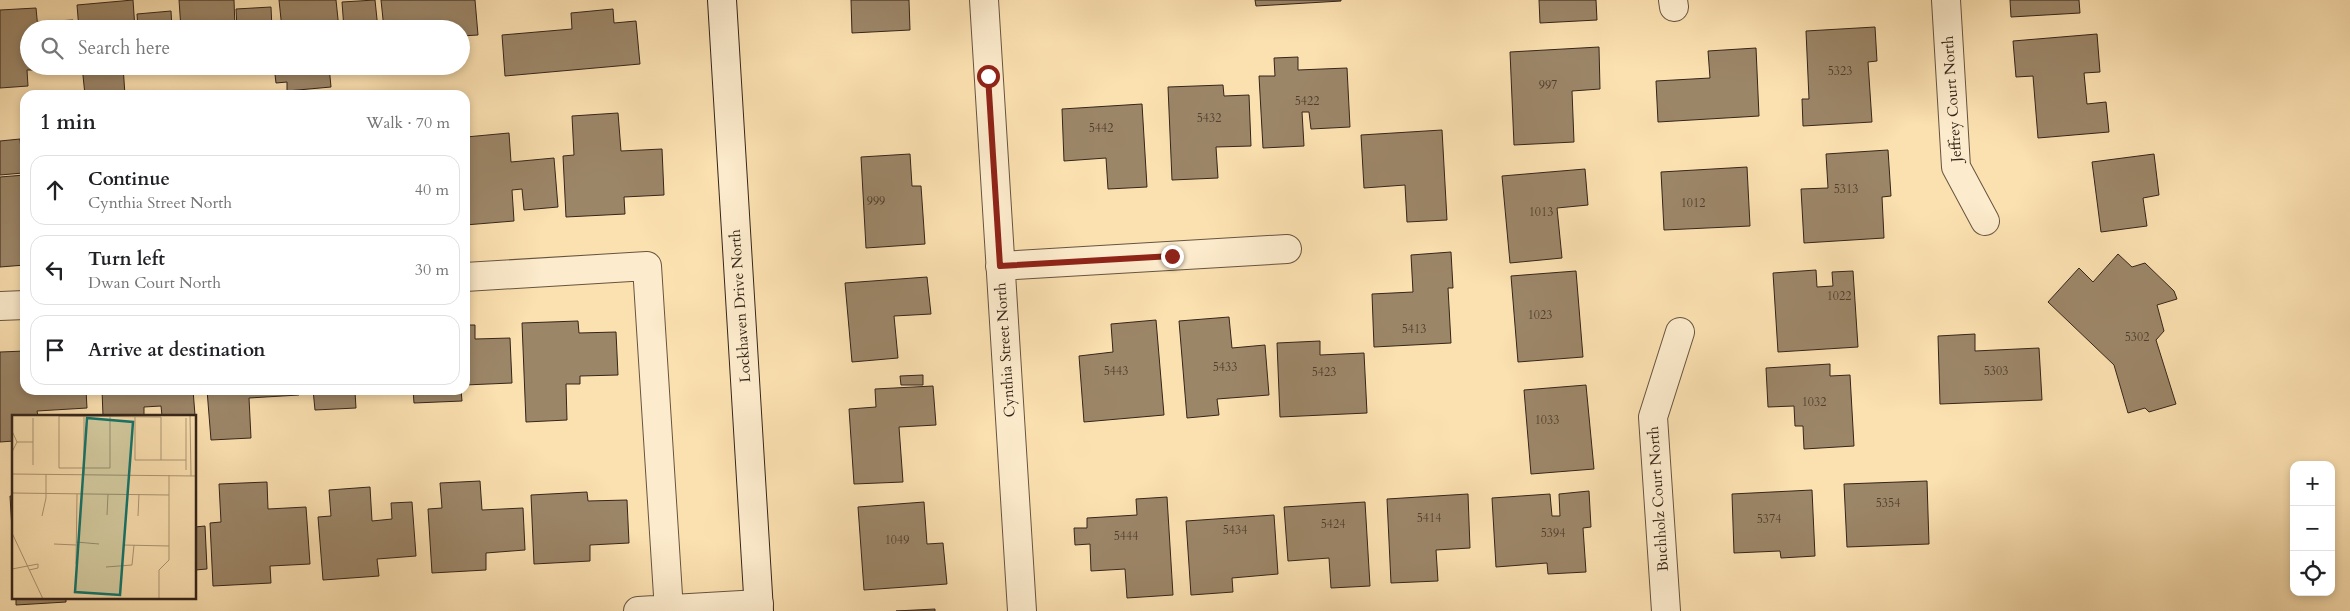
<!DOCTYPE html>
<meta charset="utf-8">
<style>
body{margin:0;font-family:Cardo,serif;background:#f2f2f2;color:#202124}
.controls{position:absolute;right:15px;bottom:15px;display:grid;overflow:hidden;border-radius:10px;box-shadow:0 2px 8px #0003}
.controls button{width:45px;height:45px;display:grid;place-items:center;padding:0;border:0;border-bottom:1px solid #e0e0e0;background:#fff;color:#202124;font:25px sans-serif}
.stop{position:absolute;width:15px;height:15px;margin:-11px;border:4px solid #8f2418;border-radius:50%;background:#fff}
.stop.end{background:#8f2418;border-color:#fff;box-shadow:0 1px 5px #0008}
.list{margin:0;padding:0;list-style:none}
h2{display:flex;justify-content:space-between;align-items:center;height:65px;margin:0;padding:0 20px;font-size:21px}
h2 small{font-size:16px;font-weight:400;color:#757577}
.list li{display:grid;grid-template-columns:32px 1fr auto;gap:15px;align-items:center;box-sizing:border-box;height:70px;margin:0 10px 10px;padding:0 10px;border:1px solid #e0e0e0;border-radius:15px}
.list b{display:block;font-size:19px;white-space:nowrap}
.list p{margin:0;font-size:16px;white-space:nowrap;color:#757577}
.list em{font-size:16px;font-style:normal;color:#757577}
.icon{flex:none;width:28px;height:28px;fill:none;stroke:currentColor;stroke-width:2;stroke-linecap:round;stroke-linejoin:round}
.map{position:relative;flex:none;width:2350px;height:611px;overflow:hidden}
.search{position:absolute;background:#fff;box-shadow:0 2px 8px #0003;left:20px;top:20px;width:450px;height:55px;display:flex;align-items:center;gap:12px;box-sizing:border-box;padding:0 18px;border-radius:28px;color:#757577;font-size:19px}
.panel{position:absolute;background:#fff;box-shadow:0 2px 8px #0003;left:20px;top:90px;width:450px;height:305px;border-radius:15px}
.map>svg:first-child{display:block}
.building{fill:#9c8668;stroke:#35251a}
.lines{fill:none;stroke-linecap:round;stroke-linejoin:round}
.street-casing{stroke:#665440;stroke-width:30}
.secondary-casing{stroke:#35251a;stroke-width:30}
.street{stroke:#fcebcc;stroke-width:28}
.secondary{stroke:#fcebcc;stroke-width:28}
.route{stroke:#8f2418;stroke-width:6}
.labels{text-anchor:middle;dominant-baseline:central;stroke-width:4;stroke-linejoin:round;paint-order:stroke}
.number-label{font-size:12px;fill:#4f3d2e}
.street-label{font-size:15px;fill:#35251a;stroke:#fcebcc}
.inset-road{fill:none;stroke:#ac9574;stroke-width:1}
.view{fill:#0f766e;fill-opacity:0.15;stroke:#0f766e;stroke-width:2.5}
.inset-edge{fill:none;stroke:#35251a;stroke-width:2.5}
</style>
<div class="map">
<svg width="2350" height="611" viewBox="0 0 2350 611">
<rect width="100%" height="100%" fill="#fbe0b0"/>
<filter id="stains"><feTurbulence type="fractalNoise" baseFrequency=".004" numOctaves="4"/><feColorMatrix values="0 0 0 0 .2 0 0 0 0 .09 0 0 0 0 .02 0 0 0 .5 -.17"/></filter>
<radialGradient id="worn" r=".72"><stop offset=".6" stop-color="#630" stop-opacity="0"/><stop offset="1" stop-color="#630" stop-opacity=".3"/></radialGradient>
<path class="building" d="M 133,0 L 135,29 L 79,29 L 77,5 Z
M 179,0 L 234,0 L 235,29 L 181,29 Z
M 279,0 L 336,0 L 339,29 L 282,29 Z
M 375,0 L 378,29 L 344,29 L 342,2 Z
M 381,0 L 475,0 L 478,35 L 461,36 L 461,29 L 384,29 Z
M 851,0 L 909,0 L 910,30 L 852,33 Z
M 1255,0 L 1341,0 L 1341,1 L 1256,6 Z
M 1539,0 L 1596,0 L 1597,20 L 1540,23 Z
M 2010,0 L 2079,0 L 2080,13 L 2011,17 Z
M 271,7 L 272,29 L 237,29 L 236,9 Z
M 36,8 L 38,29 L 29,29 L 29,66 L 40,66 L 40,70 L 27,70 L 28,86 L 0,88 L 0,10 Z
M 613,9 L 614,23 L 636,21 L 640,64 L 505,76 L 502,35 L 572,29 L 571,13 Z
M 171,11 L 172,29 L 138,29 L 137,14 Z
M 73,20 L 74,29 L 39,29 L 38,22 Z
M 1875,27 L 1877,61 L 1868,62 L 1872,122 L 1803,126 L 1802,99 L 1809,99 L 1806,31 Z
M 2097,34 L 2100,72 L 2084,73 L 2087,104 L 2106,102 L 2109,132 L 2038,138 L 2033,76 L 2016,77 L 2013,41 Z
M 1599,47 L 1600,89 L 1572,91 L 1574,142 L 1514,145 L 1510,52 Z
M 1756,48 L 1759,116 L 1658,122 L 1656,81 L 1710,78 L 1708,51 Z
M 1298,57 L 1298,70 L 1347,68 L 1350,127 L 1311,129 L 1309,112 L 1302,112 L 1304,146 L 1263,148 L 1259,76 L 1275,76 L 1274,58 Z
M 82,66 L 123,66 L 125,95 L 85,95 Z
M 183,66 L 237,66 L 237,67 L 183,70 Z
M 274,66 L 329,66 L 331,87 L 287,91 L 287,82 L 276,83 Z
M 1223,85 L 1224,96 L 1249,95 L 1251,146 L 1216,147 L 1218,178 L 1172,180 L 1168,87 Z
M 1142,104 L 1147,187 L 1108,189 L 1106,158 L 1064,161 L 1062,109 Z
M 618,113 L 621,151 L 662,149 L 664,195 L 624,197 L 625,214 L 566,217 L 563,156 L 574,155 L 572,116 Z
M 1442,130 L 1447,220 L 1407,222 L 1405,185 L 1364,188 L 1361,135 Z
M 509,133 L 511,162 L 554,158 L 558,207 L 524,210 L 522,189 L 512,190 L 514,221 L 465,225 L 465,163 L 468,163 L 466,137 Z
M 20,139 L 23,173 L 0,175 L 0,141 Z
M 1888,150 L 1891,196 L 1882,197 L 1884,238 L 1804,243 L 1801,189 L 1828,188 L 1826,154 Z
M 910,154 L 912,186 L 921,186 L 925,244 L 866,248 L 861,157 Z
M 2154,154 L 2159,195 L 2143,198 L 2147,226 L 2101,232 L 2092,162 Z
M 1747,167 L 1750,226 L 1664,230 L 1661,172 Z
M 1585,169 L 1588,205 L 1557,208 L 1562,258 L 1510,263 L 1502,176 Z
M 25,175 L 25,265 L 0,267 L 0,177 Z
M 1451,252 L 1453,288 L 1448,288 L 1451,343 L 1374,347 L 1372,294 L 1413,292 L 1411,255 Z
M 2118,254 L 2132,267 L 2145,263 L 2174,291 L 2177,299 L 2157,305 L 2164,331 L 2156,340 L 2176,404 L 2149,412 L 2145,408 L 2128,413 L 2114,365 L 2048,302 L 2079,268 L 2093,282 Z
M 1816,270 L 1817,287 L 1833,286 L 1832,272 L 1853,271 L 1858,347 L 1778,352 L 1773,273 Z
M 1576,271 L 1583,357 L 1518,362 L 1511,276 Z
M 927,277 L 931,314 L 894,316 L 898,358 L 852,362 L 845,283 Z
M 1229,317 L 1232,348 L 1265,345 L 1269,395 L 1217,399 L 1219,415 L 1187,418 L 1179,321 Z
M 1156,320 L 1164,415 L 1084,422 L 1079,356 L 1113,352 L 1111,324 Z
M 578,321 L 579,333 L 616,332 L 618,375 L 580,376 L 580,384 L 566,384 L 567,420 L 526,422 L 522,323 Z
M 465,325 L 475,325 L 475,339 L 510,338 L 512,383 L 465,385 Z
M 1975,334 L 1975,351 L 2039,348 L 2042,400 L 1940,404 L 1938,336 Z
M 1320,341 L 1320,355 L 1364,353 L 1367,413 L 1280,417 L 1277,343 Z
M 25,351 L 25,390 L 86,390 L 87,408 L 37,411 L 38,416 L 14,416 L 14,441 L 0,442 L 0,352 Z
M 1830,364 L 1830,376 L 1850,375 L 1854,446 L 1804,449 L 1803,426 L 1795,426 L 1794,406 L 1768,407 L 1766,368 Z
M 923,375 L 923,385 L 901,385 L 900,376 Z
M 1586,385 L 1594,469 L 1531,474 L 1524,390 Z
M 933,386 L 936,425 L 899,427 L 903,482 L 854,484 L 849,409 L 876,407 L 875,389 Z
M 102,390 L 193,390 L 195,415 L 162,416 L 161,406 L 144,407 L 144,416 L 103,416 Z
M 207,390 L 298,390 L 299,395 L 249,398 L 251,438 L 211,440 Z
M 313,390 L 387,390 L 355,392 L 356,408 L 315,410 Z
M 413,390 L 461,390 L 462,401 L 414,403 Z
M 480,481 L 482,510 L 523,508 L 525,550 L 486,553 L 486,570 L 432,573 L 428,509 L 442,508 L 440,483 Z
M 1927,481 L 1929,544 L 1847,547 L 1844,484 Z
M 267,482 L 268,509 L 306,507 L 310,564 L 270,566 L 271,583 L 213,586 L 210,523 L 221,522 L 219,484 Z
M 370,487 L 372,521 L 392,519 L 391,503 L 412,502 L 416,556 L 377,559 L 379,576 L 323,580 L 318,517 L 331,516 L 329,490 Z
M 1812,490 L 1815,556 L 1781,558 L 1780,551 L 1734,553 L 1732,494 Z
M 1589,491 L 1591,527 L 1583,528 L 1586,572 L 1548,574 L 1547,563 L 1496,567 L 1492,498 L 1550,494 L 1552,516 L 1560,516 L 1559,494 Z
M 587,492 L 588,501 L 627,500 L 629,543 L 590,545 L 590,561 L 534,564 L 531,495 Z
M 1468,494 L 1470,548 L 1436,550 L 1438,581 L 1391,583 L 1387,499 Z
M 10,496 L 14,496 L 14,563 Z
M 1167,497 L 1173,595 L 1127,598 L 1125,569 L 1091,571 L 1090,544 L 1075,545 L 1074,528 L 1087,528 L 1087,518 L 1137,515 L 1136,499 Z
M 924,502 L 927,544 L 943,543 L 947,584 L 864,590 L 858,507 Z
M 1365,502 L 1370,586 L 1331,588 L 1329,558 L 1288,561 L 1284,507 Z
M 1274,515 L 1278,574 L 1232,578 L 1233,592 L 1191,595 L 1186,521 Z
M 205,526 L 207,569 L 195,570 L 195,527 Z
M 16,597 L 66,597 L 66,602 L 16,605 Z
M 935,609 L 935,611 L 896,611 Z"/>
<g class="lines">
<defs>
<path id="street" d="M 984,0 L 1022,611
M 1673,0 L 1674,7
M 1946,0 L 1956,167 L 1985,221
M 1000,266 L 1287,249
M 465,277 L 647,266 L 669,611
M 0,306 L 25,305
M 638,611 L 759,604
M 1666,611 L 1653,417 L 1680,332"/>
<path id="secondary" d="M 722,0 L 759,611"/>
</defs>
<use href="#street" class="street-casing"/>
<use href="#secondary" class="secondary-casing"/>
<use href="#street" class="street"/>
<use href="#secondary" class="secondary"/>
</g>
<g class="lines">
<path class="route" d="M 988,76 L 1000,266 L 1172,256"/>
</g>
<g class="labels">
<g class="number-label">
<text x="1840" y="71">5323</text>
<text x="1548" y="85">997</text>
<text x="1307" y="101">5422</text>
<text x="1209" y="118">5432</text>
<text x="1101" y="128">5442</text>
<text x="1846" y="189">5313</text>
<text x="876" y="201">999</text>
<text x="1693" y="203">1012</text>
<text x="1541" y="212">1013</text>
<text x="1839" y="296">1022</text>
<text x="1540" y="315">1023</text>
<text x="1414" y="329">5413</text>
<text x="2137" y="337">5302</text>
<text x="1225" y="367">5433</text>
<text x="1116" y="371">5443</text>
<text x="1996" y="371">5303</text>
<text x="1324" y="372">5423</text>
<text x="1814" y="402">1032</text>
<text x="1547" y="420">1033</text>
<text x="1888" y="503">5354</text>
<text x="1429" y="518">5414</text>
<text x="1769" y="519">5374</text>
<text x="1333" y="524">5424</text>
<text x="1235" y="530">5434</text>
<text x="1553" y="533">5394</text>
<text x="1126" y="536">5444</text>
<text x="897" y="540">1049</text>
</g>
<g class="street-label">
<text transform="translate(1952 99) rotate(-94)">Jeffrey Court North</text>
<text transform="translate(740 306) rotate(-94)">Lockhaven Drive North</text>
<text transform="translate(1005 350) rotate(-94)">Cynthia Street North</text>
<text transform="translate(1658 499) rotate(-94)">Buchholz Court North</text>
</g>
</g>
<g transform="translate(12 415)">
<rect width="184" height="184" fill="#fbe0b0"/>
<path class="inset-road" d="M 178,0 L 179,61M 98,2 L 98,53 L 47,53 L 47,1 L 149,2 L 149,45M 123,2 L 123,45 L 174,45M 0,16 L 5,27 L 0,37M 5,27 L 21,27M 21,50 L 21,3M 174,55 L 174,3M 0,59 L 184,61M 72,60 L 72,1M 0,78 L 157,80M 95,100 L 96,79M 30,101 L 34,83 L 34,59M 126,101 L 127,79M 0,118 L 31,184M 64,127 L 87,129M 42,129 L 64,130M 111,130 L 157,131M 64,149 L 65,79M 94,152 L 120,150 L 122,130M 0,154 L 26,149 L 26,153 L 17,155M 147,184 L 147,155 L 157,145 L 157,60"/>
<path class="view" d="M 75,3 L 121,7 L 108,180 L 63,177 Z"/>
<rect width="184" height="184" class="inset-edge"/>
</g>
<rect width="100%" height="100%" filter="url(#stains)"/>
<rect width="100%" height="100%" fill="url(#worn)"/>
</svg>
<div class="controls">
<button>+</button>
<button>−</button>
<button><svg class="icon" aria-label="locate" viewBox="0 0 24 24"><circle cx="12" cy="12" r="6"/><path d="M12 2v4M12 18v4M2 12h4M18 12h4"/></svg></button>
</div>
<div class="stop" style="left:988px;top:76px"></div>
<div class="stop end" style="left:1172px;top:256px"></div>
<div class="search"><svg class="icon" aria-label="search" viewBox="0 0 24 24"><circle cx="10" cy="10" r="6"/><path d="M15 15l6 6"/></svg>Search here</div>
<section class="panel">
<h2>1 min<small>Walk · 70 m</small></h2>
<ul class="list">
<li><svg class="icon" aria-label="ahead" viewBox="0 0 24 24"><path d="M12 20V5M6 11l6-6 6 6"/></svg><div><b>Continue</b><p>Cynthia Street North</p></div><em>40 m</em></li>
<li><svg class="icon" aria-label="left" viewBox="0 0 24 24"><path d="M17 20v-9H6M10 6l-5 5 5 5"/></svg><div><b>Turn left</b><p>Dwan Court North</p></div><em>30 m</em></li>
<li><svg class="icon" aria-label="arrive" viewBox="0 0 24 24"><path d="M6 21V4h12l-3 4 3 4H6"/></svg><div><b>Arrive at destination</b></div></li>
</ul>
</section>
</div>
